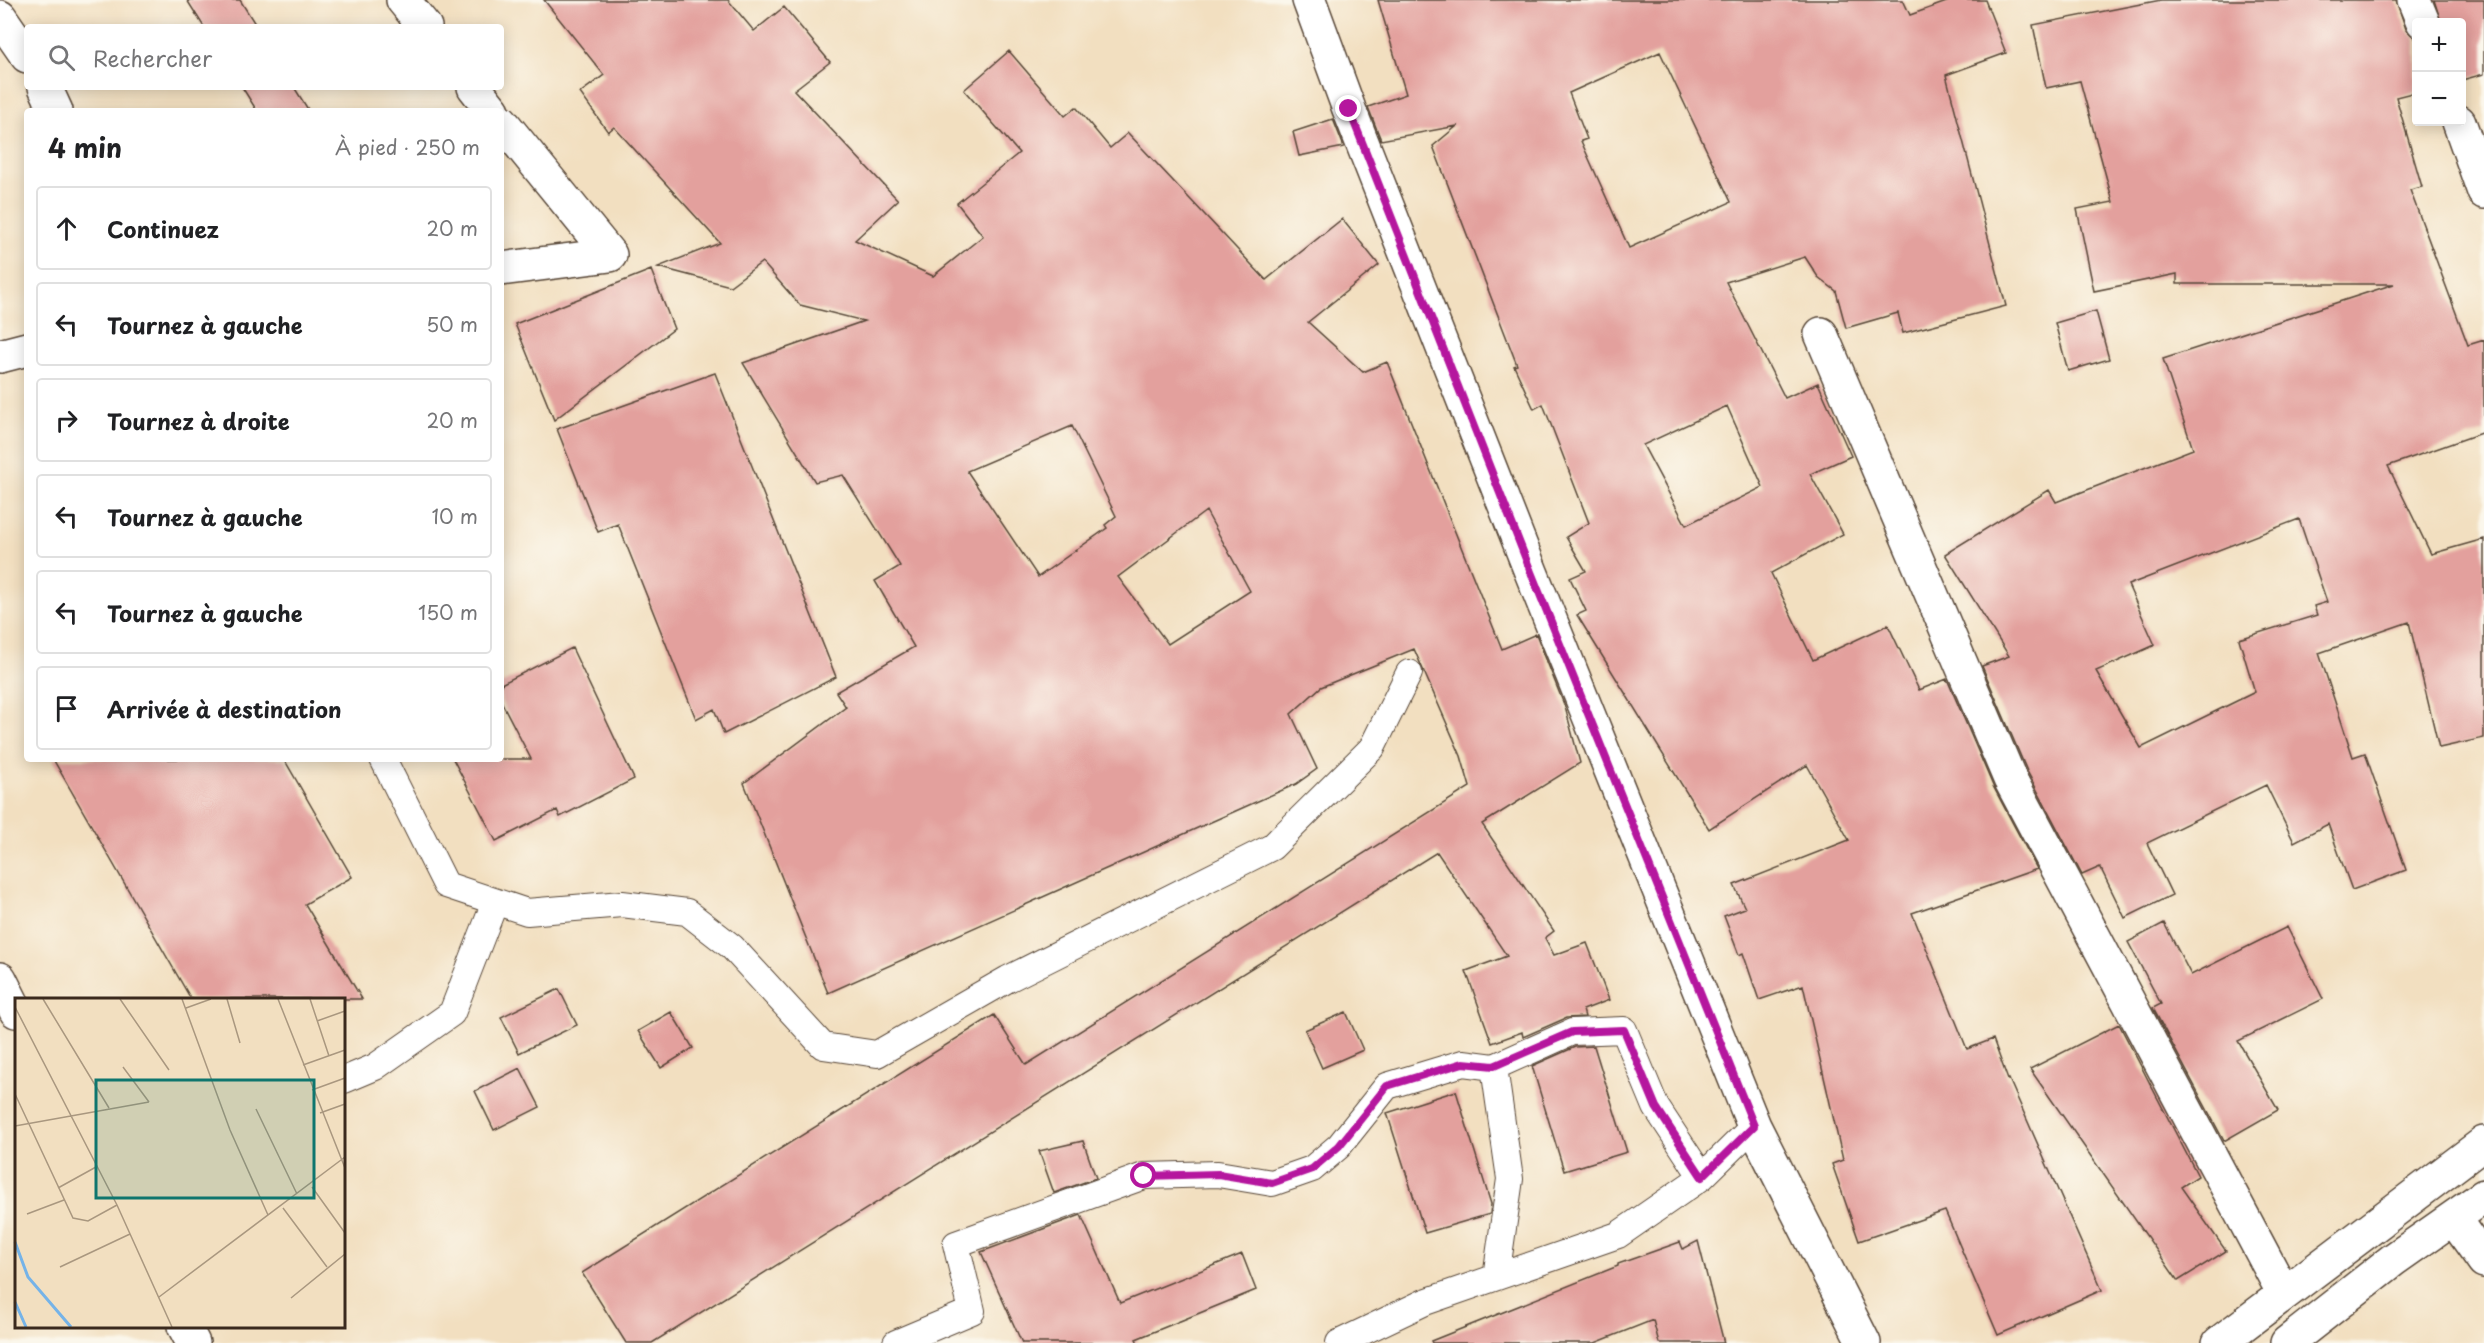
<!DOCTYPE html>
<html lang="fr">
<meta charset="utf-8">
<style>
body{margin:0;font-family:"Playpen Sans",sans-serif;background:#f2f2f2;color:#202124}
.controls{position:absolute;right:18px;top:18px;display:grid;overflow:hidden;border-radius:6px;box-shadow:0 3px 15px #0003}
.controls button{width:54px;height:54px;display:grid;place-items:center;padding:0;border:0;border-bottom:2px solid #e0e0e0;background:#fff;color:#202124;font:30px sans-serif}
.stop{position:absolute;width:18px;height:18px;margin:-14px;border:4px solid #b5179e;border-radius:50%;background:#fff}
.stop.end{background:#b5179e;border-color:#fff;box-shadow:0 2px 6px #0008}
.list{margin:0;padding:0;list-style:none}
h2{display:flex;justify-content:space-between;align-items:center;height:78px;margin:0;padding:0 24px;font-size:26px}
h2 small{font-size:20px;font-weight:400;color:#757577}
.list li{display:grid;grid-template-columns:39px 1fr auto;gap:18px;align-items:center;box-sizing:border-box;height:84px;margin:0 12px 12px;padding:0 12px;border:2px solid #e0e0e0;border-radius:6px}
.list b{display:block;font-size:22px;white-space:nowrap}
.list em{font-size:20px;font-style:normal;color:#757577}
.icon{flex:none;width:33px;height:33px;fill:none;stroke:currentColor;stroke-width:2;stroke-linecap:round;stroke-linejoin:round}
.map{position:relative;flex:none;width:2484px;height:1343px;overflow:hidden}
.search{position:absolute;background:#fff;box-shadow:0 3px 15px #0003;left:24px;top:24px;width:480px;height:66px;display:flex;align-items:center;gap:15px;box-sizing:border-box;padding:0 21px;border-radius:6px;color:#757577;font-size:22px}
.panel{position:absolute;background:#fff;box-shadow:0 3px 15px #0003;left:24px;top:108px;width:480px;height:654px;border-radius:6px}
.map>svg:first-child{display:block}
.building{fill:#e3a09d;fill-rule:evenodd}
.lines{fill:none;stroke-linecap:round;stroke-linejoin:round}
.service-casing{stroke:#564536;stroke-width:28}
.minor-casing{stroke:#564536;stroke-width:36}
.tertiary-casing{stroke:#564536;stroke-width:36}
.service{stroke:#fff;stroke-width:26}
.minor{stroke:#fff;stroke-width:33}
.tertiary{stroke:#fff;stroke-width:33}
.route{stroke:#b5179e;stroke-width:8}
.inset-river{fill:none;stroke:#75b3e8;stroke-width:3}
.inset-road{fill:none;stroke:#a9977f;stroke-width:1.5}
.view{fill:#0f766e;fill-opacity:0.15;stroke:#0f766e;stroke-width:3}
.inset-edge{fill:none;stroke:#3b2a1e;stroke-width:3}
</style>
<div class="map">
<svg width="2484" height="1343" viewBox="0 0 2484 1343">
<rect width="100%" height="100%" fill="#fbf7ec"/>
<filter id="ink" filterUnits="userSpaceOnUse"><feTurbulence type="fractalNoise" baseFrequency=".0167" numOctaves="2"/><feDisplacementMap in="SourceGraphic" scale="12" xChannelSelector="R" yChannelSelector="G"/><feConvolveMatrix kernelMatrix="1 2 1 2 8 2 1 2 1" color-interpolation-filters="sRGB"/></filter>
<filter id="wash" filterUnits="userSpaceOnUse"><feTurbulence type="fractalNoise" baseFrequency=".008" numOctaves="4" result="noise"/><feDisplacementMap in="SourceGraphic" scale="24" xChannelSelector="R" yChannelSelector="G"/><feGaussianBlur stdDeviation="1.35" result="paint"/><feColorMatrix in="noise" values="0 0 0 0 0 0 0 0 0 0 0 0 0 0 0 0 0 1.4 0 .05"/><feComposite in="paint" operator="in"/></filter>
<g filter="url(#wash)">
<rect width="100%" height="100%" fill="#f2dfc0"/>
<g id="blocks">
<path class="building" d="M 187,0 L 240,0 L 257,27 L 204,27 Z
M 544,0 L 728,0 L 754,31 L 784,7 L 830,62 L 794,90 L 898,200 L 855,240 L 933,276 L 983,236 L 957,203 L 1019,153 L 964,90 L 1009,51 L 1065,116 L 1076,107 L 1110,148 L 1128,133 L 1266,280 L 1342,219 L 1379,265 L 1308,322 L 1363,372 L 1387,362 L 1502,649 L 1536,634 L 1565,707 L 1580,763 L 1482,824 L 1554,931 L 1545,938 L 1554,955 L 1587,943 L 1609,1000 L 1583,1010 L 1585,1017 L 1566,1018 L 1523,1037 L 1522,1032 L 1492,1043 L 1466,971 L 1507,956 L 1437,852 L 652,1343 L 626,1343 L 582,1273 L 994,1015 L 1026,1065 L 1470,787 L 1461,756 L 1414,649 L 1321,687 L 1291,714 L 1317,769 L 1296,784 L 828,993 L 744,783 L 846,707 L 836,692 L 914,647 L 875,581 L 900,566 L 843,475 L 815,482 L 743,363 L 864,321 L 800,305 L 762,262 L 730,286 L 658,267 L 720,243 L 614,127 L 608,132 L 580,93 L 604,75 ZM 1072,426 L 1116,516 L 1105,525 L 1107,528 L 1038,577 L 967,471 ZM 1206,511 L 1250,591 L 1168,644 L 1118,577 Z
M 1378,0 L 1903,0 L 1910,15 L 1952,0 L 1985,0 L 2006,53 L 1946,75 L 2006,306 L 1903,333 L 1898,313 L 1846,328 L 1836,291 L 1818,277 L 1805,257 L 1726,282 L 1785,398 L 1818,383 L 1851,456 L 1810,474 L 1843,534 L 1771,573 L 1813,660 L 1888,625 L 1919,690 L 1947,679 L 1993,786 L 2037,869 L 1912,913 L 1967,1049 L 1993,1039 L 2008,1080 L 2009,1079 L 2102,1290 L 1998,1335 L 1945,1211 L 1859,1241 L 1832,1164 L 1843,1160 L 1803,985 L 1759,1000 L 1743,953 L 1739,955 L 1724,916 L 1745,908 L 1734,885 L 1849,840 L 1807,765 L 1709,829 L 1577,615 L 1586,611 L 1570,578 L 1586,571 L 1566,537 L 1589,523 L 1543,404 L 1534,409 L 1514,366 L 1517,365 L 1433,146 L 1457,126 L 1381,140 L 1368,107 L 1406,94 ZM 1660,52 L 1731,202 L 1629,248 L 1581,141 L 1587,139 L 1569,93 ZM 1727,406 L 1763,487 L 1686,525 L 1643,445 Z
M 2161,0 L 2396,0 L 2406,29 L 2416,39 L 2416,92 L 2396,97 L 2422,187 L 2410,190 L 2468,345 L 2484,340 L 2484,432 L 2388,466 L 2431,554 L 2484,539 L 2484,738 L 2439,748 L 2409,622 L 2319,653 L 2353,757 L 2365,753 L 2406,870 L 2352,890 L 2328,824 L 2294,842 L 2266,785 L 2147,843 L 2172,895 L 2125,918 L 2100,867 L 2082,875 L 2027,771 L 1982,666 L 2009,656 L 1945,554 L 2049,490 L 2056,502 L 2193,449 L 2163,359 L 2394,284 L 2177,284 L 2177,274 L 2094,291 L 2077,209 L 2113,202 L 2080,81 L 2046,88 L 2033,25 ZM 2299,519 L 2327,602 L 2314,606 L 2317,615 L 2239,639 L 2255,692 L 2141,748 L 2096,671 L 2155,645 L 2128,585 Z
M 2434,0 L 2484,0 L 2484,74 L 2462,80 L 2462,22 L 2441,22 Z
M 242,87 L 294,87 L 309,111 L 257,111 Z
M 1333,119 L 1344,147 L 1299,156 L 1293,132 Z
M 651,270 L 674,329 L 554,420 L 515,324 Z
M 2096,311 L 2109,359 L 2068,371 L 2055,323 Z
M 715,373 L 836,677 L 724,734 L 714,709 L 696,719 L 618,524 L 598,532 L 557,429 Z
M 572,648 L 634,779 L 560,817 L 557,810 L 496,841 L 453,759 L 531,759 L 501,701 L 501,684 Z
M 53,759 L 284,759 L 352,877 L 305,904 L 362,999 L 191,999 Z
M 2164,923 L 2191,975 L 2287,927 L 2323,999 L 2238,1041 L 2278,1110 L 2224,1141 L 2153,1008 L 2161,1004 L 2128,942 Z
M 559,989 L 577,1025 L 519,1053 L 501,1017 Z
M 671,1012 L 693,1048 L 661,1068 L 638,1031 Z
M 1346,1012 L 1363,1050 L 1322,1068 L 1305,1030 Z
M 2119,1024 L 2198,1176 L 2181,1187 L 2226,1251 L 2178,1281 L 2030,1069 Z
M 1594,1046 L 1627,1152 L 1564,1171 L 1532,1066 L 1575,1047 Z
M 520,1068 L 540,1107 L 494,1130 L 475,1091 Z
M 1456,1091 L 1491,1204 L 1490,1214 L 1425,1233 L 1387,1113 Z
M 1083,1141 L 1096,1178 L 1054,1193 L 1039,1151 Z
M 1081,1215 L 1120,1303 L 1242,1254 L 1256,1290 L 1136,1339 L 1138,1343 L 1022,1343 L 981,1252 Z
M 1698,1241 L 1724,1343 L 1659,1343 L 1653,1320 L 1595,1343 L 1432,1343 L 1431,1341 L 1618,1266 L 1618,1264 L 1680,1242 L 1683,1249 Z"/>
</g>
</g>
<g filter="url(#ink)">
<use href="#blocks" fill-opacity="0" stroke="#564536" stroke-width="1.5"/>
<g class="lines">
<defs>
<path id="service" d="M 383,759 L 446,885 L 527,912 L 622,904 L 687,912 L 732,947 L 823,1046 L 877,1054 L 1008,979 L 1272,847 L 1372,748 L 1409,673
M 1494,1067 L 1510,1179 L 1496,1277
M 344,1080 L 375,1067 L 452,1013 L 495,902
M 896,1343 L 972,1311 L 956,1244 L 1144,1176 L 1218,1174 L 1272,1183 L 1312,1169 L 1339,1146 L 1387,1086 L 1463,1063 L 1494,1067 L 1572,1032 L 1624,1030 L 1656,1107 L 1702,1177
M 1339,1343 L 1425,1302 L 1618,1235 L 1702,1177 L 1754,1126"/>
<path id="minor" d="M 403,0 L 425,27
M 1309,0 L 1349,109 L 1531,572 L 1754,1126 L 1864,1343
M 2414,0 L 2423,22
M 0,17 L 27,56
M 45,87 L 56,111
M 474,87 L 493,111
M 501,121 L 610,255
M 2459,122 L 2484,192
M 501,269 L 610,255
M 1821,334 L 2010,779 L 2284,1294
M 0,356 L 27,349
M 2454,1219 L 2484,1261
M 2219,1343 L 2484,1143
M 2287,1343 L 2393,1260 L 2484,1196"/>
<path id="tertiary" d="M 0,979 L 16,1011
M 184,1326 L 193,1343"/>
</defs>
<use href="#service" class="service-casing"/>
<use href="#minor" class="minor-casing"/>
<use href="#tertiary" class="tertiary-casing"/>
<use href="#service" class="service"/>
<use href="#minor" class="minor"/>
<use href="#tertiary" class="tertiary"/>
</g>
</g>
<g class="lines" filter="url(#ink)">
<path class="route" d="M 1144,1176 L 1218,1174 L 1272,1183 L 1312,1169 L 1339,1146 L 1387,1086 L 1463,1063 L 1494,1066 L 1572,1032 L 1624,1030 L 1656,1107 L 1702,1177 L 1754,1126 L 1531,572 L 1349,109"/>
</g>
<g transform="translate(15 998)">
<rect width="330" height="330" fill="#f2dfc0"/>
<path class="inset-river" d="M 0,244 L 13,279 L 56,329M 0,304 L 11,329"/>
<path class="inset-road" d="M 28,1 L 94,110M 105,1 L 154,72M 167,1 L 215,132 L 253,217M 212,1 L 225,45M 263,1 L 330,170M 295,1 L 314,58M 0,9 L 102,207 L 157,329M 171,10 L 196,1M 302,23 L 330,13M 288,67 L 330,52M 108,69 L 134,104M 297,92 L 330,80M 0,96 L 58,220 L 73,223 L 102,207M 241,111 L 282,196M 305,115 L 330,106M 0,128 L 134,104M 297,189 L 330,235M 43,190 L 81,169M 268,210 L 312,269M 12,216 L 49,202M 45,269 L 115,236M 144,299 L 330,159M 276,300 L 330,256"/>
<path class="view" d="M 81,82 L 299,82 L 299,200 L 81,200 Z"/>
<rect width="330" height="330" class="inset-edge"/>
</g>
</svg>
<div class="controls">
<button>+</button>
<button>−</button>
</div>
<div class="stop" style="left:1144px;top:1176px"></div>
<div class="stop end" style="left:1349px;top:109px"></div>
<div class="search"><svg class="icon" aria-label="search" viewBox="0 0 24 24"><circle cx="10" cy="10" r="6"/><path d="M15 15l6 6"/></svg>Rechercher</div>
<section class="panel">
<h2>4 min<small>À pied · 250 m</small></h2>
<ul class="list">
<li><svg class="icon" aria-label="ahead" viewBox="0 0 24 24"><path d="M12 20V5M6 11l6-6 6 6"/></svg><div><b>Continuez</b></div><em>20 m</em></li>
<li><svg class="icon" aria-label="left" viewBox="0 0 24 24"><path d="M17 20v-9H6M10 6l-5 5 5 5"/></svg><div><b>Tournez à gauche</b></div><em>50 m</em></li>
<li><svg class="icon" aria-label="right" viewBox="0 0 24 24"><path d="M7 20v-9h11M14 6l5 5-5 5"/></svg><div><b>Tournez à droite</b></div><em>20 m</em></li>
<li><svg class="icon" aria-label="left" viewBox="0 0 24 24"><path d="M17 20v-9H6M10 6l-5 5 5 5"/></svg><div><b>Tournez à gauche</b></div><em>10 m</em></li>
<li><svg class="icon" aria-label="left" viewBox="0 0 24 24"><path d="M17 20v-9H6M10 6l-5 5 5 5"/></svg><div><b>Tournez à gauche</b></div><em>150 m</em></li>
<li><svg class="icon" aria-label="arrive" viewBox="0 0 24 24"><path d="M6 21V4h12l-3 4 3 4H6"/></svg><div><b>Arrivée à destination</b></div></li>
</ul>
</section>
</div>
